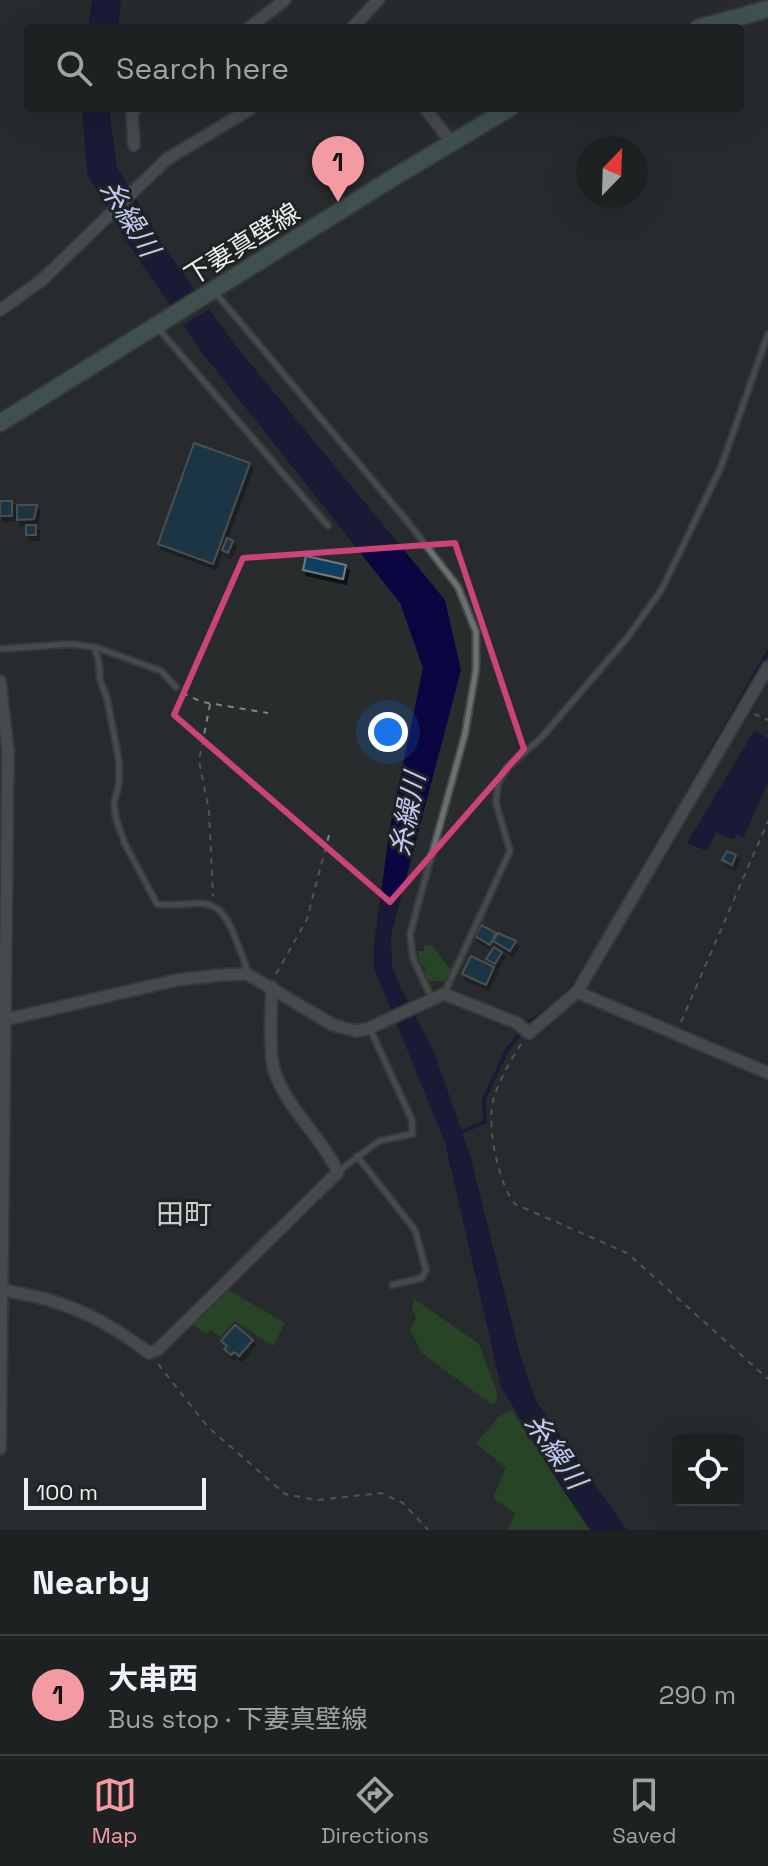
<!DOCTYPE html>
<meta charset="utf-8">
<style>
body{margin:0;font-family:"Space Grotesk","Noto Sans JP",sans-serif;background:#26292a;color:#f1f3f6}
.controls{position:absolute;right:24px;bottom:24px;display:grid;overflow:hidden;border-radius:8px;box-shadow:0 8px 32px #0002}
.controls button{width:72px;height:72px;display:grid;place-items:center;padding:0;border:0;border-bottom:2px solid #3c3e40;background:#1e2122;color:#f1f3f6;font:40px sans-serif}
.compass{position:absolute;left:576px;top:136px;width:72px;height:72px;border-radius:50%;background:#1e2122;box-shadow:0 8px 32px #0002;rotate:23deg}
.scale{position:absolute;left:24px;bottom:20px;width:182px;box-sizing:border-box;padding-left:8px;border:4px solid #edf0f0;border-top:0;font-size:22px;line-height:28px;white-space:nowrap;color:#edf0f0;-webkit-text-stroke:6px #1f2323;paint-order:stroke}
.you{position:absolute;left:388px;top:732px;width:28px;height:28px;margin:-20px;border:6px solid #fff;border-radius:50%;background:#1a73e8;box-shadow:0 0 0 12px #1a73e833}
.badge{display:grid;place-items:center;width:52px;height:52px;border-radius:50%;background:#f49aa3;color:#111;font-size:26px;font-weight:700}
.pin{position:absolute;translate:-50% -66px;filter:drop-shadow(0 2px 4px #0008)}
.pin::after{content:'';position:absolute;top:42px;width:28px;height:24px;background:inherit;clip-path:polygon(0 0,100% 0,50% 100%)}
.list{margin:0;padding:0;list-style:none}
h2{display:flex;justify-content:space-between;align-items:center;height:104px;margin:0;padding:0 32px;font-size:34px}
h2 small{font-size:26px;font-weight:400;color:#a1a3a5}
.list li{display:grid;grid-template-columns:52px 1fr auto;gap:24px;align-items:center;box-sizing:border-box;height:120px;padding:0 32px;border-top:2px solid #3c3e40}
.list b{display:block;font-size:30px;white-space:nowrap}
.list p{margin:0;font-size:26px;white-space:nowrap;color:#a1a3a5}
.list em{font-size:26px;font-style:normal;color:#a1a3a5}
.icon{flex:none;width:44px;height:44px;fill:none;stroke:currentColor;stroke-width:2;stroke-linecap:round;stroke-linejoin:round}
.map{position:relative;flex:none;width:768px;height:1530px;overflow:hidden}
.search{position:absolute;background:#1e2122;box-shadow:0 8px 32px #0002;left:24px;right:24px;top:24px;height:88px;display:flex;align-items:center;gap:20px;box-sizing:border-box;padding:0 28px;border-radius:8px;color:#a1a3a5;font-size:30px}
.sheet{height:224px;background:#1e2122}
nav{display:flex;justify-content:space-around;align-items:center;box-sizing:border-box;height:112px;border-top:2px solid #3c3e40;background:#1e2122;font-size:22px;color:#a1a3a5}
nav a{display:grid;justify-items:center;gap:4px}
nav .on{color:#f49aa3}
.map>svg:first-child{display:block}
.green{fill:#26631e}
.water{fill:#0b0641}
.pier{fill:#282c2d}
.lines{fill:none;stroke-linecap:round;stroke-linejoin:round}
.stream{stroke:#0b0641;stroke-width:4}
.building{fill:#084161;stroke:#75797b;stroke-width:2;filter:url(#shadow)}
.lane-casing{stroke:#464a4a;stroke-width:9}
.street-casing{stroke:#464a4a;stroke-width:15}
.secondary-casing{stroke:#464a4a;stroke-width:20}
.path{stroke:#828586;stroke-width:2;stroke-dasharray:6 6;stroke-linecap:butt}
.lane{stroke:#6b7071;stroke-width:5}
.street{stroke:#6b7071;stroke-width:11}
.secondary{stroke:#5e7c76;stroke-width:16}
.marked{fill:none;stroke:#cb4379;stroke-width:6;stroke-linejoin:round}
.labels{text-anchor:middle;dominant-baseline:central;stroke-width:6;stroke-linejoin:round;paint-order:stroke}
.street-label{font-size:26px;fill:#edf0f0;stroke:#1f2323}
.water-label{font-size:28px;font-style:italic;fill:#bec9f6;stroke:#1f2323}
.neighbourhood-label{font-size:28px;fill:#c8cdce;stroke:#1f2323}
</style>
<div class="map">
<svg width="768" height="1530" viewBox="0 0 768 1530">
<defs>
<filter id="shadow"><feDropShadow dx="3" dy="5" stdDeviation="0" flood-color="#0009"/></filter>
</defs>
<rect width="100%" height="100%" fill="#282c2d"/>
<path class="green" d="M 431,945 L 452,971 L 446,981 L 426,981 L 425,966 L 421,966 L 418,951 L 424,951 L 424,946 Z
M 226,1291 L 230,1291 L 285,1323 L 273,1346 L 235,1321 L 221,1337 L 211,1330 L 206,1334 L 192,1324 Z
M 414,1299 L 479,1344 L 497,1393 L 496,1403 L 491,1404 L 422,1353 L 410,1330 L 416,1318 L 412,1308 Z
M 511,1409 L 589,1530 L 508,1530 L 515,1513 L 493,1498 L 506,1468 L 476,1443 L 498,1418 Z"/>
<path class="water" d="M 92,0 L 121,0 L 118,28 L 88,28 Z
M 82,108 L 109,108 L 117,167 L 166,250 L 236,346 L 445,600 L 461,670 L 391,936 L 392,965 L 398,982 L 434,1052 L 470,1155 L 520,1354 L 536,1401 L 627,1530 L 591,1530 L 565,1493 L 501,1387 L 445,1143 L 374,968 L 374,944 L 390,827 L 423,668 L 400,603 L 203,354 L 125,239 L 87,174 Z
M 754,731 L 768,738 L 768,783 L 743,838 L 737,835 L 734,840 L 716,832 L 707,851 L 687,843 Z"/>
<path class="pier" d="M 199,288 L 213,307 L 179,327 L 167,308 Z"/>
<g class="lines">
<path class="stream" d="M 654,851 L 768,652
M 564,997 L 581,976
M 459,1133 L 485,1122 L 484,1099 L 507,1050 L 527,1024 L 554,1005"/>
</g>
<path class="building" d="M 194,443 L 250,463 L 213,564 L 158,544 Z
M 0,501 L 12,501 L 12,516 L 0,516 Z
M 17,505 L 37,505 L 34,519 L 17,520 Z
M 26,525 L 36,525 L 36,535 L 26,535 Z
M 227,538 L 233,541 L 228,553 L 222,550 Z
M 306,556 L 346,565 L 343,579 L 303,570 Z
M 727,851 L 736,855 L 732,865 L 722,860 Z
M 481,925 L 496,933 L 490,945 L 475,936 Z
M 498,933 L 516,941 L 510,951 L 493,941 Z
M 494,947 L 502,952 L 495,964 L 486,959 Z
M 471,956 L 494,967 L 486,985 L 462,974 Z
M 235,1325 L 253,1340 L 239,1356 L 234,1352 L 231,1355 L 224,1349 L 227,1346 L 221,1341 Z"/>
<g class="lines">
<defs>
<path id="lane" d="M 214,291 L 407,521 L 458,587 L 476,632 L 476,669 L 465,734 L 410,934 L 413,958 L 431,997
M 157,327 L 328,526
M 95,647 L 161,671 L 176,687
M 0,649 L 70,644 L 94,647 L 99,662 L 100,680 L 107,698 L 119,761 L 119,784 L 114,803 L 116,819 L 125,844 L 157,904 C 197,909 216,887 235,937 C 239,949 246,961 247,973
M 444,994 L 510,851 L 496,803 L 498,783 L 508,767 L 542,737 L 627,638 L 662,589 L 721,467 L 768,334
M 357,1156 L 415,1230 L 426,1270 L 422,1278 L 392,1285
M 340,1170 L 379,1141 L 412,1134 L 412,1120 L 370,1029"/>
<path id="street" d="M 249,28 L 285,0
M 352,28 L 378,0
M 425,108 L 451,142
M 134,145 L 132,113 L 136,108
M 0,310 L 42,280 L 167,159 L 252,108
M 0,681 L 8,751 L 0,1449
M 577,992 L 768,1073
M 0,1021 L 177,980 L 221,975 L 247,974 L 333,1025 L 356,1031 L 367,1029 L 444,994 L 517,1023 L 529,1033 L 577,992 L 768,667
M 0,1288 C 16,1294 33,1295 49,1300 C 89,1312 117,1329 149,1353 L 157,1350 L 192,1316 L 338,1172 C 321,1136 286,1108 274,1070 C 269,1051 271,1008 272,987"/>
<path id="secondary" d="M 698,28 L 768,9
M 0,423 L 396,176 L 510,108"/>
</defs>
<use href="#lane" class="lane-casing"/>
<use href="#street" class="street-casing"/>
<use href="#secondary" class="secondary-casing"/>
<path class="path" d="M 182,693 L 202,702 L 268,713
M 210,704 L 199,761 L 209,811 L 213,896
M 754,714 L 768,720
M 276,974 L 307,919 L 329,835
M 681,1022 L 768,821
M 521,1044 C 511,1060 498,1082 493,1101 C 487,1128 498,1183 515,1204 L 627,1253 L 768,1379
M 158,1364 L 208,1427 L 285,1494 L 317,1500 L 381,1493 L 403,1503 L 428,1530"/>
<use href="#lane" class="lane"/>
<use href="#street" class="street"/>
<use href="#secondary" class="secondary"/>
</g>
<path d="M0 0H768V1530H0ZM 455,543 L 524,749 L 390,902 L 174,715 L 243,558 Z" fill="#282c2d" fill-opacity=".55" fill-rule="evenodd"/>
<path class="marked" d="M 455,543 L 524,749 L 390,902 L 174,715 L 243,558 Z"/>
<g class="labels">
<g class="street-label">
<text transform="translate(242 244) rotate(-32)">下妻真壁線</text>
</g>
<g class="water-label">
<text transform="translate(130 218) rotate(58)">糸繰川</text>
<text transform="translate(407 814) rotate(-79)">糸繰川</text>
<text transform="translate(556 1451) rotate(55)">糸繰川</text>
</g>
<g class="neighbourhood-label">
<text x="184" y="1214">田町</text>
</g>
</g>
</svg>
<div class="controls">
<button><svg class="icon" aria-label="locate" viewBox="0 0 24 24"><circle cx="12" cy="12" r="6"/><path d="M12 2v4M12 18v4M2 12h4M18 12h4"/></svg></button>
</div>
<svg class="compass" viewBox="-18 -18 36 36"><path d="M0-13l5 13h-10z" fill="#e53935"/><path d="M0 13l5-13h-10z" fill="#a1a3a5"/></svg>
<div class="scale">100 m</div>
<div class="you"></div>
<div class="pin badge" style="left:338px;top:202px">1</div>
<div class="search"><svg class="icon" aria-label="search" viewBox="0 0 24 24"><circle cx="10" cy="10" r="6"/><path d="M15 15l6 6"/></svg>Search here</div>
</div>
<section class="sheet">
<h2>Nearby<small></small></h2>
<ul class="list">
<li><span class="badge">1</span><div><b>大串西</b><p>Bus stop · 下妻真壁線</p></div><em>290 m</em></li>
</ul>
</section>
<nav>
<a class="on"><svg class="icon" aria-label="map" viewBox="0 0 24 24"><path d="M3 6l6-2 6 2 6-2v14l-6 2-6-2-6 2zM9 4v14M15 6v14"/></svg>Map</a>
<a><svg class="icon" aria-label="directions" viewBox="0 0 24 24"><path d="M12 3l9 9-9 9-9-9zM9 14v-3h6M13 9l2 2-2 2"/></svg>Directions</a>
<a><svg class="icon" aria-label="saved" viewBox="0 0 24 24"><path d="M7 4h10v16l-5-4-5 4z"/></svg>Saved</a>
</nav>
